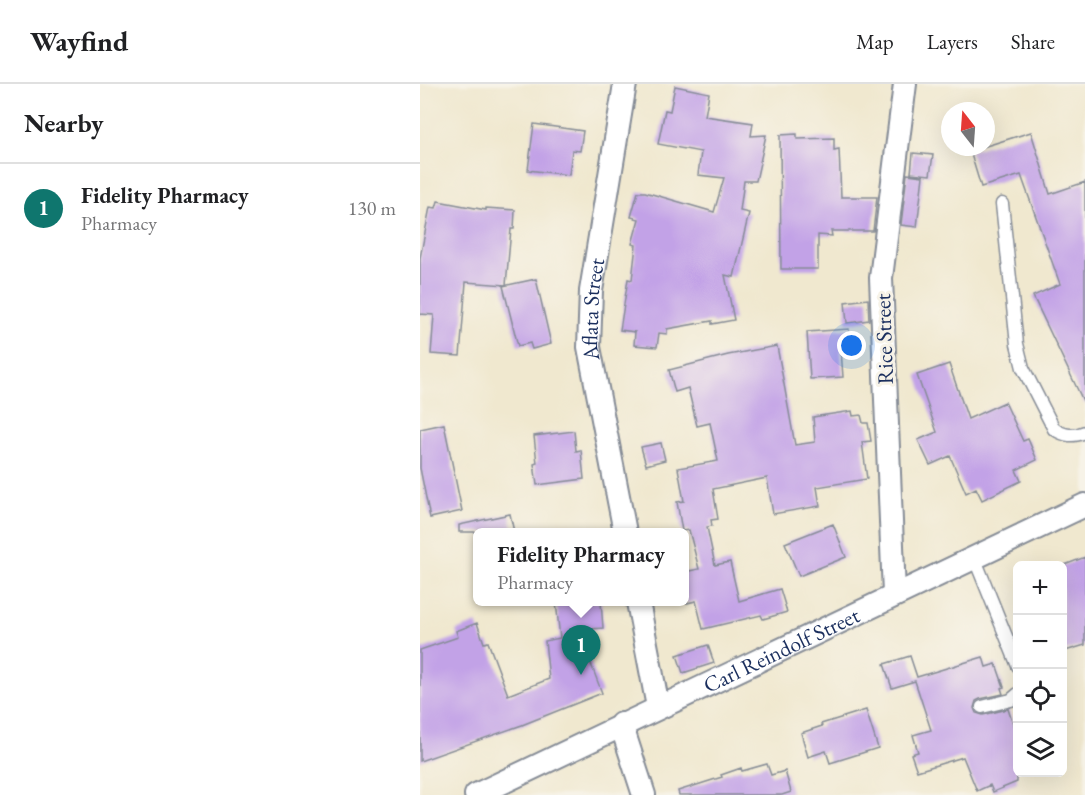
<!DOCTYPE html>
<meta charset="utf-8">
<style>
body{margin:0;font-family:"EB Garamond",serif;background:#f6f6f6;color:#202124}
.controls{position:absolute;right:18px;bottom:18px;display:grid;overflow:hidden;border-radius:9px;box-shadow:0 6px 24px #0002}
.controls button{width:54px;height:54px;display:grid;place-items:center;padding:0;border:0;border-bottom:2px solid #e0e0e0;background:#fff;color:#202124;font:30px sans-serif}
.compass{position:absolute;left:521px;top:18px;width:54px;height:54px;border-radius:50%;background:#fff;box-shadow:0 6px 24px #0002;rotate:343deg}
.you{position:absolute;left:432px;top:262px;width:21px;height:21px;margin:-15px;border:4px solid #fff;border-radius:50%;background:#1a73e8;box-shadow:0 0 0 9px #1a73e833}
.badge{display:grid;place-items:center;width:39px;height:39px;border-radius:50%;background:#0f766e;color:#fff;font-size:20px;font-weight:700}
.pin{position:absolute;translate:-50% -50px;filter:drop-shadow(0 2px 3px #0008)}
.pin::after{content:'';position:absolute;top:32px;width:21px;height:18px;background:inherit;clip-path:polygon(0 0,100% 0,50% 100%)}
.popup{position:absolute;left:53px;top:444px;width:216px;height:78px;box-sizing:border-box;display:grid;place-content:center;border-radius:9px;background:#fff;filter:drop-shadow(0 2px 4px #0005);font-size:20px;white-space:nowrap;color:#757577}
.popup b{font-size:22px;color:#202124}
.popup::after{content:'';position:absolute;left:50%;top:100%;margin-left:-12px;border:12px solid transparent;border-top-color:#fff}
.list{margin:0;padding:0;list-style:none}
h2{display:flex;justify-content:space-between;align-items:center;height:78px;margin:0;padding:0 24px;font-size:26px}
h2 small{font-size:20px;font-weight:400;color:#757577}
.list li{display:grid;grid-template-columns:39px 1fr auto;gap:18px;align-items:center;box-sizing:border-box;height:90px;padding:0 24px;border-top:2px solid #e0e0e0}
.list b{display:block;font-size:22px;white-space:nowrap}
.list p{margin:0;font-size:20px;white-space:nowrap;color:#757577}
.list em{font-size:20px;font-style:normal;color:#757577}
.icon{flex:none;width:33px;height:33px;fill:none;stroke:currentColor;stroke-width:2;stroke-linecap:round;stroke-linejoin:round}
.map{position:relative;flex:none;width:665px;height:711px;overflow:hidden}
header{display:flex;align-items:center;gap:36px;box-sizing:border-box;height:84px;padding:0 30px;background:#fff;border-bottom:2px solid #e0e0e0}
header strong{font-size:28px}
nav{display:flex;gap:33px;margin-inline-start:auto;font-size:21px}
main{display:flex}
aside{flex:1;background:#fff}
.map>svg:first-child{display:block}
.building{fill:#c2a2e7}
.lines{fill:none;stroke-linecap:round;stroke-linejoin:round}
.service-casing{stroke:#868c96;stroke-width:15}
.minor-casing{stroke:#868c96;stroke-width:26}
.service{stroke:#fff;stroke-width:12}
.minor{stroke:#fff;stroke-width:22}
.labels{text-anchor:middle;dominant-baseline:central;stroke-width:6;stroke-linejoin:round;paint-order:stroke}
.street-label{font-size:22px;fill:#1b2f5e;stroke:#f7f3e8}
</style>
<header>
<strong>Wayfind</strong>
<nav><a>Map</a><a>Layers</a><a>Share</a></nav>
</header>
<main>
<aside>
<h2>Nearby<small></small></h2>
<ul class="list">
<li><span class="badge">1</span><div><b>Fidelity Pharmacy</b><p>Pharmacy</p></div><em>130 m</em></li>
</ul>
</aside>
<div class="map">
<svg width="665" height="711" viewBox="0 0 665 711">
<rect width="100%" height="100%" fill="#f7f3e8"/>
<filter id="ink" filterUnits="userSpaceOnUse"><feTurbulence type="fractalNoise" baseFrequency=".0167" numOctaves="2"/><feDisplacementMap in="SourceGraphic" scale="12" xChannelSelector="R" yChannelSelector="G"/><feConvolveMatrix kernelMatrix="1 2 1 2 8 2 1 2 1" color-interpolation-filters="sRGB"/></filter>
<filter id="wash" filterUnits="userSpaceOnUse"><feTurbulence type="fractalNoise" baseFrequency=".008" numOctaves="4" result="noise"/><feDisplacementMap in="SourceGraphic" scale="24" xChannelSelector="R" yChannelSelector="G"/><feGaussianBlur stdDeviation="1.35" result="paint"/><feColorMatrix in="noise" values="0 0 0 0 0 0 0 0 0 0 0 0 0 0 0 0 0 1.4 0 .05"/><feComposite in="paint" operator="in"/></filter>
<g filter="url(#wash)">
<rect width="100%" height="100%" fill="#f0e8cf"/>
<g id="blocks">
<path class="building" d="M 255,2 L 289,9 L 285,32 L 333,39 L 331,52 L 346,51 L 336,97 L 324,97 L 320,127 L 329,129 L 314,193 L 305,191 L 314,236 L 292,240 L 292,237 L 247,245 L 247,250 L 239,249 L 237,263 L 214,261 L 215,248 L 200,246 L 208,195 L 212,196 L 216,161 L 212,160 L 219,135 L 211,133 L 218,108 L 225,108 L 294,128 L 304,94 L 278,91 L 281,68 L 238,60 L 245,26 L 250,27 Z
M 114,40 L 163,47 L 160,67 L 152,66 L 149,91 L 108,86 Z
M 611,48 L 630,110 L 665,98 L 665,321 L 613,212 L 640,200 L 601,91 L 561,103 L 550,67 Z
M 377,50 L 377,55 L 414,54 L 414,66 L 419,65 L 421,113 L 457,113 L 453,147 L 411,147 L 412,152 L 398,151 L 398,185 L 361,185 L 360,51 Z
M 493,69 L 513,71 L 510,91 L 491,89 Z
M 487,90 L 503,92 L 497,143 L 481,141 Z
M 18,117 L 66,126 L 66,124 L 95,126 L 94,145 L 91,145 L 86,201 L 46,198 L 40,272 L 11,270 L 14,231 L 0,230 L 0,174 L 10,123 L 16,124 Z
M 116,195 L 131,260 L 112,265 L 110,259 L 98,262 L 83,202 Z
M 448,215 L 449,236 L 427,239 L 425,218 Z
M 429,245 L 430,266 L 421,266 L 423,293 L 390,295 L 387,248 Z
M 357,262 L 375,361 L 395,358 L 393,333 L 432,327 L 433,332 L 441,331 L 443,339 L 448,339 L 451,357 L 442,358 L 447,395 L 397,403 L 400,422 L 353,430 L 347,394 L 293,405 L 298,435 L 291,436 L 292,442 L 287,443 L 295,481 L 310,478 L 319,517 L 360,505 L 367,528 L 343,535 L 341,531 L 283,545 L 276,517 L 267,519 L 264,509 L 264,488 L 279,485 L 269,446 L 262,447 L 257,418 L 264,417 L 258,384 L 298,377 L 290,339 L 277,342 L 268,304 L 255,308 L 249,286 L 308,271 Z
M 529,280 L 548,335 L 585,318 L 603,357 L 608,355 L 617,376 L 596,386 L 601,397 L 562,416 L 556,404 L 546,409 L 530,372 L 510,381 L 498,356 L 517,348 L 497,291 Z
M 24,340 L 42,427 L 10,434 L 0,384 L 0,345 Z
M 154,347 L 156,367 L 161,366 L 164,395 L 117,401 L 114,380 L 117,379 L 114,352 Z
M 241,359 L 245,376 L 226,381 L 221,363 Z
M 90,430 L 94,448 L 39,448 L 39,441 Z
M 413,440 L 426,473 L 379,492 L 365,459 Z
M 665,473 L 665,561 L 642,568 L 642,482 Z
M 136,518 L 181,518 L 183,544 L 171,545 L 173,571 L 168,572 L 182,609 L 102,641 L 0,677 L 0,566 L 38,553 L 36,547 L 57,539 L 64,559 L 68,558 L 88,611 L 129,595 L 125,557 L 140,554 Z
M 288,561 L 294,579 L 263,589 L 257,571 Z
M 490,572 L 497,593 L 563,573 L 566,583 L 576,580 L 584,603 L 581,604 L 583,610 L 560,615 L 556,617 L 554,624 L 556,629 L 563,631 L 588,625 L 597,652 L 597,698 L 573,708 L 570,701 L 557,707 L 543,673 L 497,687 L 491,670 L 498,668 L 493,651 L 511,646 L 495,597 L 472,604 L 464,580 Z
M 446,626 L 458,664 L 410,679 L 406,667 L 388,673 L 381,649 L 402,642 L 401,640 Z
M 347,680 L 351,691 L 365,687 L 371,708 L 362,711 L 259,711 L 258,707 L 302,693 L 301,691 L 321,684 L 322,687 Z"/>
</g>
</g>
<g filter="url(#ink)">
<use href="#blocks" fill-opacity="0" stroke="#868c96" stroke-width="1.5"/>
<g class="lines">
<defs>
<path id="service" d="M 582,120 L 597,260 L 603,284 L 634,345 C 645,352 653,353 665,348
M 554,473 L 598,582
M 562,623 L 591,616 L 598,610"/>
<g id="minor">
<path id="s1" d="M 205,448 L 169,263 L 171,207 L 205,0"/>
<path d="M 474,510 L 461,194 L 485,0"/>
<path d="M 218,518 L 238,623"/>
<path d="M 201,640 L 224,711"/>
<path id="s2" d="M 56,711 L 665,421"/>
</g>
</defs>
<use href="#service" class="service-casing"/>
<use href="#minor" class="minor-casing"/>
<use href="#service" class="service"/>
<use href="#minor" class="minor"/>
</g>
</g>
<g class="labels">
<g class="street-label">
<text stroke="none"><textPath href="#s1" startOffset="226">Aflata Street</textPath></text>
<text transform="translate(464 255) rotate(-92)">Rice Street</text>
<text stroke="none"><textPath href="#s2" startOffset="338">Carl Reindolf Street</textPath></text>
</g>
</g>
</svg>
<div class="controls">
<button>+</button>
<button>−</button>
<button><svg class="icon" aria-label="locate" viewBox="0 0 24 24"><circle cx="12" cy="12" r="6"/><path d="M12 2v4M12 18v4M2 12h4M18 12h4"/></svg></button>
<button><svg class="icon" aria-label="layers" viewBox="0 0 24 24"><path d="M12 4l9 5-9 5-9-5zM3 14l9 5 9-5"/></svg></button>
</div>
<svg class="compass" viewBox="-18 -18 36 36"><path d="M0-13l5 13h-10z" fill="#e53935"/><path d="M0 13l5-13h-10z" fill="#757577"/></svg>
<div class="you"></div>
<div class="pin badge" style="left:161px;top:591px">1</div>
<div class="popup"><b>Fidelity Pharmacy</b>Pharmacy</div>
</div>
</main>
